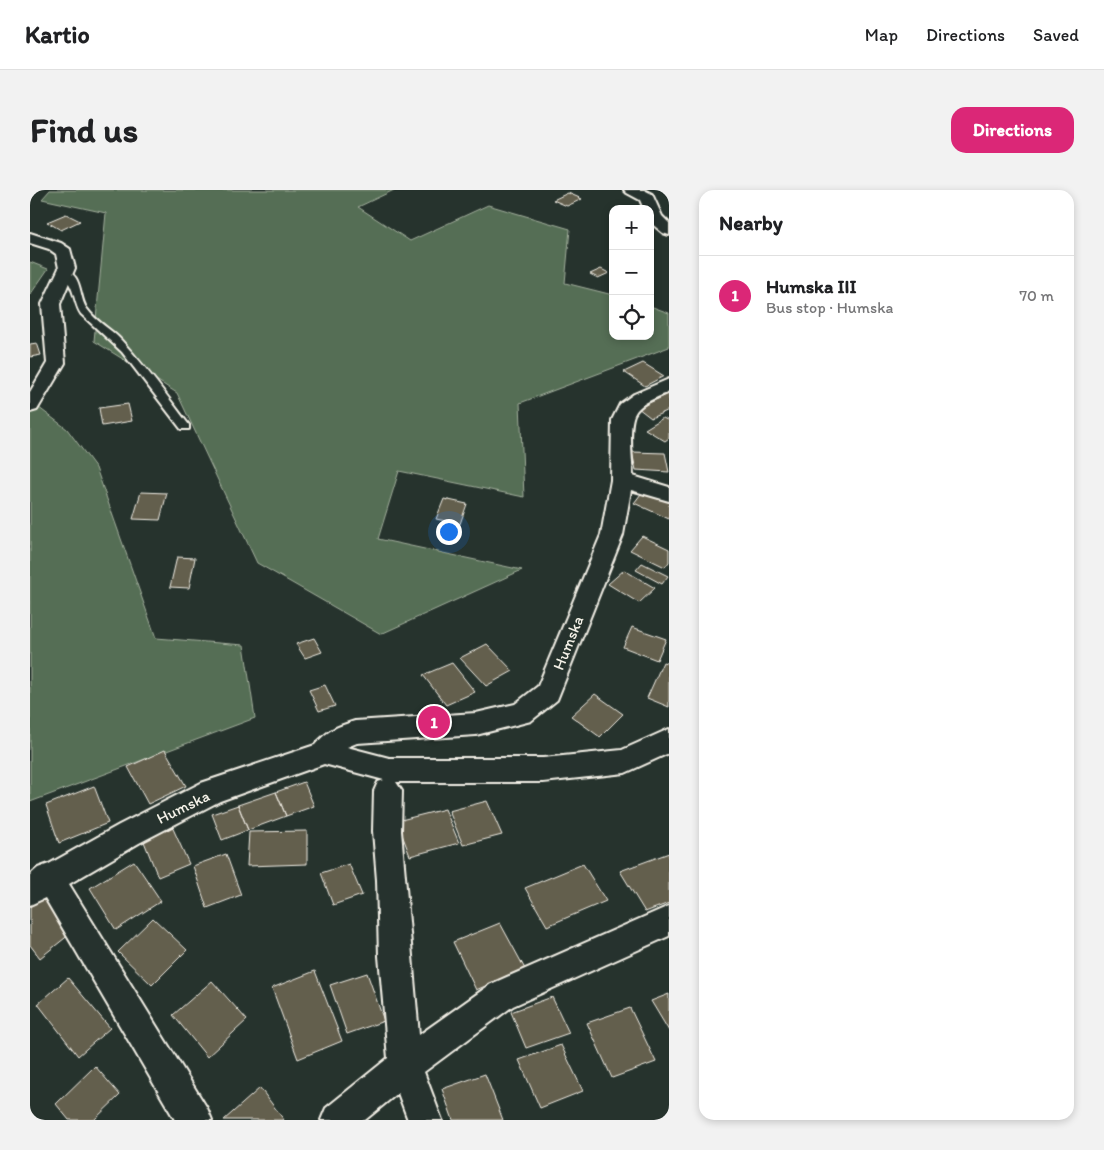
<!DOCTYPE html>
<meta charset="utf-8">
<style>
body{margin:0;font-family:Itim,sans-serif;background:#f2f2f2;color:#202124}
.controls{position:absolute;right:15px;top:15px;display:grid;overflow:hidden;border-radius:10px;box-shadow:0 2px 8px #0003}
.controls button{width:45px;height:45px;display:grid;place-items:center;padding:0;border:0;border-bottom:1px solid #e0e0e0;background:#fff;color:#202124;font:25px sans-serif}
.you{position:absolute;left:418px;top:341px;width:18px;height:18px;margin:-12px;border:4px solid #fff;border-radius:50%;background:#1a73e8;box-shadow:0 0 0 8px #1a73e833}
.badge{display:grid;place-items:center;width:32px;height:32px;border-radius:50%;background:#db2777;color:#fff;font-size:16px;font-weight:700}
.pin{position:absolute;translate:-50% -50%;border:2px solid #fff;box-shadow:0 1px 5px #0006}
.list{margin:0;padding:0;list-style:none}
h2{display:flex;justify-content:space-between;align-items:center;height:65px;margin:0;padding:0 20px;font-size:21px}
h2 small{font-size:16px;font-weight:400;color:#757577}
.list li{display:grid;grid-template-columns:32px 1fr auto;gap:15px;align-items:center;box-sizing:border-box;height:80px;padding:0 20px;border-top:1px solid #e0e0e0}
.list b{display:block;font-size:19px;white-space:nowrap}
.list p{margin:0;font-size:16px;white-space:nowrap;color:#757577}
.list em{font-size:16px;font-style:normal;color:#757577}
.icon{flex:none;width:28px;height:28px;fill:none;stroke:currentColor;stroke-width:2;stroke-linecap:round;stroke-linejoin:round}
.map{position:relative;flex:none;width:639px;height:930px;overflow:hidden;border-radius:15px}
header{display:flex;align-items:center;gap:30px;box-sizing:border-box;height:70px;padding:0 25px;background:#fff;border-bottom:1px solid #e0e0e0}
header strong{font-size:24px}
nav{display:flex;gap:28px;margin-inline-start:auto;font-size:18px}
.intro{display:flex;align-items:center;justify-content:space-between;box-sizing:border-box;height:120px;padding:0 30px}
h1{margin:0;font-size:35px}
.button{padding:12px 22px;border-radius:15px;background:#db2777;color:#fff;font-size:18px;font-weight:700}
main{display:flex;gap:30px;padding:0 30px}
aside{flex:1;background:#fff;border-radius:15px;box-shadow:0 2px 8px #0003}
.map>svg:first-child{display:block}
.green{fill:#546e55;stroke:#a4b09e}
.building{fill:#645e4d;stroke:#f4f1e8}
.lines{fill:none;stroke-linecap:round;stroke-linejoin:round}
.service-casing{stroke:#f4f1e8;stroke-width:4}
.minor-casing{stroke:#f4f1e8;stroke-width:4}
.service{fill:#26332d;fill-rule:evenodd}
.minor{fill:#26332d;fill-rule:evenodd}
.labels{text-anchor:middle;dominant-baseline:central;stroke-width:4;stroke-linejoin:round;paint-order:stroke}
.street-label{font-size:16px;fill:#f4f1e8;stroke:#26332d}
</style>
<header>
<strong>Kartio</strong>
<nav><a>Map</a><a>Directions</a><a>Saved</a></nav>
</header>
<div class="intro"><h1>Find us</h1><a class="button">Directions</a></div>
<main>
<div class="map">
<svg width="639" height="930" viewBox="0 0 639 930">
<rect width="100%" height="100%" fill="#26332d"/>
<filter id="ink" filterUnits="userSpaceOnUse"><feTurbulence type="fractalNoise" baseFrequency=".02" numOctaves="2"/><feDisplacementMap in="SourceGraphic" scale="10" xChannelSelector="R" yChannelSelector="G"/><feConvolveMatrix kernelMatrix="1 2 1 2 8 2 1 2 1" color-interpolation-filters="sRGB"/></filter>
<g filter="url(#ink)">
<path class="green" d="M 20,0 L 364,0 L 328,17 L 380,51 L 458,15 L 540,39 L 535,93 L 583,105 L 583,146 L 620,146 L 620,116 L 639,123 L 639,157 L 490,213 L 494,307 L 369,281 L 348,349 L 492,380 L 351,444 L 227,373 L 147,203 L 64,151 L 76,23 L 12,9 Z
M 0,72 L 18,79 L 0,105 Z
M 0,211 L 37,239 L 66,278 L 126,448 L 214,455 L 225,528 L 0,612 Z"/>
<path class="building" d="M 538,3 L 552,9 L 537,16 L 523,10 Z
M 36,24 L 50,31 L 31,40 L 17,32 Z
M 571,79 L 579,83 L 568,88 L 560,84 Z
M 7,153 L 11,165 L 0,167 L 0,154 Z
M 613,173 L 634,186 L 615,196 L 594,182 Z
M 639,204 L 639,220 L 621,228 L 608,218 Z
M 98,214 L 102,231 L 72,236 L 69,218 Z
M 633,228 L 639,231 L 639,248 L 635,251 L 615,239 Z
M 602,262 L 635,263 L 639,282 L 606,280 Z
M 614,300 L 639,311 L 639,329 L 604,313 Z
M 111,302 L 137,303 L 130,330 L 103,329 Z
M 414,309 L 437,314 L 430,334 L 406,329 Z
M 612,346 L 639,359 L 639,372 L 635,377 L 600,360 Z
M 147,367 L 165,368 L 159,398 L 140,397 Z
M 612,373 L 638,386 L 632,394 L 606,380 Z
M 594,380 L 625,398 L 609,413 L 578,394 Z
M 602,437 L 636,449 L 627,470 L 593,457 Z
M 284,448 L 292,462 L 275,468 L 266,454 Z
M 457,454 L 483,481 L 456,496 L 430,468 Z
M 633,472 L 639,474 L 639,517 L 617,508 Z
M 422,473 L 445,502 L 416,515 L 393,485 Z
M 295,495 L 305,516 L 289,521 L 279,500 Z
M 565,504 L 593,524 L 570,547 L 541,526 Z
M 135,560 L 156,596 L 118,614 L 98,577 Z
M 274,592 L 284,616 L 256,626 L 246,602 Z
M 64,596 L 78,633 L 29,653 L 16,615 Z
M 246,602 L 256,626 L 218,640 L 208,615 Z
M 457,611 L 472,645 L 433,655 L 419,621 Z
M 208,615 L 218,640 L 192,650 L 182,624 Z
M 415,619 L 429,653 L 380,666 L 367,631 Z
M 140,632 L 159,674 L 128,687 L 111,644 Z
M 277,641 L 277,674 L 217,676 L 219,642 Z
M 639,663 L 639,713 L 615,722 L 590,681 Z
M 196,664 L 211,705 L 177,718 L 163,676 Z
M 104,671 L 131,711 L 86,740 L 60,698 Z
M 319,674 L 332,705 L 303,715 L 291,683 Z
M 553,674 L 576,711 L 517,736 L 495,698 Z
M 13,703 L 45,740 L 10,768 L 0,755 L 0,712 Z
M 123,728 L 157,760 L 122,795 L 88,762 Z
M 470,733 L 495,779 L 446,800 L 423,752 Z
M 285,781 L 312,851 L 268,869 L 242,798 Z
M 337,783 L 354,831 L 317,844 L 300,795 Z
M 38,788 L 80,838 L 48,866 L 8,814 Z
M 182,791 L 217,830 L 177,867 L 143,825 Z
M 639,804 L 639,841 L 621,811 Z
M 522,807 L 539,843 L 496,858 L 481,822 Z
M 600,818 L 626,872 L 582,888 L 557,833 Z
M 531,855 L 553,901 L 510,918 L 489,870 Z
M 65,876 L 90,905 L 64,930 L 39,930 L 26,914 Z
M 455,884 L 473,930 L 423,930 L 412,899 Z
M 230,898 L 254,930 L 194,930 Z"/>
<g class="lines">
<defs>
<path id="service" d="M 31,82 C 53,79 48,108 57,119 C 66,132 81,139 91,150 C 116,177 137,206 159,235 L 159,239 L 151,239 L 92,162 L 51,124 C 43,112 45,93 31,86 Z"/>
<path id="minor" d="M 594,0 L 614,0 L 622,4 L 632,26 L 639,33 L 639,45 L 633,43 L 621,33 L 620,19 L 614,19 L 610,10 L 597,3 Z
M 0,43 L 31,53 L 40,59 L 45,78 L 30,114 L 35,173 L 7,220 L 0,222 L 0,202 L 17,173 L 12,114 L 29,78 L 26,64 L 19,59 L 0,53 Z
M 639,189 L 639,202 C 629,207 611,212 605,223 C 598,234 602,271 603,286 L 639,297 L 639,311 L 601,300 L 593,345 L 527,510 L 501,531 L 446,545 L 327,553 L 317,557 L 359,568 L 513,568 L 592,560 L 639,539 L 639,563 L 595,583 L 513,592 L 366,592 L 372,601 L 371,641 L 389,845 L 461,794 L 639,716 L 639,746 L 483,816 L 394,882 L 412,930 L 378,930 L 368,903 L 335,930 L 291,930 L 296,918 L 358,868 L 349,766 L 347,690 L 343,641 L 344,601 L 348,592 L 354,590 L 294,574 L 190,611 L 109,653 L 39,694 L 177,918 L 182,930 L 145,930 L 15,708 L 0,715 L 0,685 L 8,678 L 19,674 L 89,635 L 171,593 L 285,555 C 298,540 306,537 325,531 L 446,523 L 485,514 L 508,496 L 571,345 L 581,290 L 582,230 L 590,214 L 604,204 Z"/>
</defs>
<use href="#service" class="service-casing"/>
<use href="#minor" class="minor-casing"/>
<use href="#service" class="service"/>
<use href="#minor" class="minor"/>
</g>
</g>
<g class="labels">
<g class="street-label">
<text transform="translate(538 453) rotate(-68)">Humska</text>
<text transform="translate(153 617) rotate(-26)">Humska</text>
</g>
</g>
</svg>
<div class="controls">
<button>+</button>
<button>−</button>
<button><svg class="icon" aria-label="locate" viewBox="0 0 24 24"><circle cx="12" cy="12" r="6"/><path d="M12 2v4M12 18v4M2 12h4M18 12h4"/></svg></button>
</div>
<div class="you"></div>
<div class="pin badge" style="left:404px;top:532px">1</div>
</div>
<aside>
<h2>Nearby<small></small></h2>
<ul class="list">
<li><span class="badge">1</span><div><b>Humska III</b><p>Bus stop · Humska</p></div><em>70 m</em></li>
</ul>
</aside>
</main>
